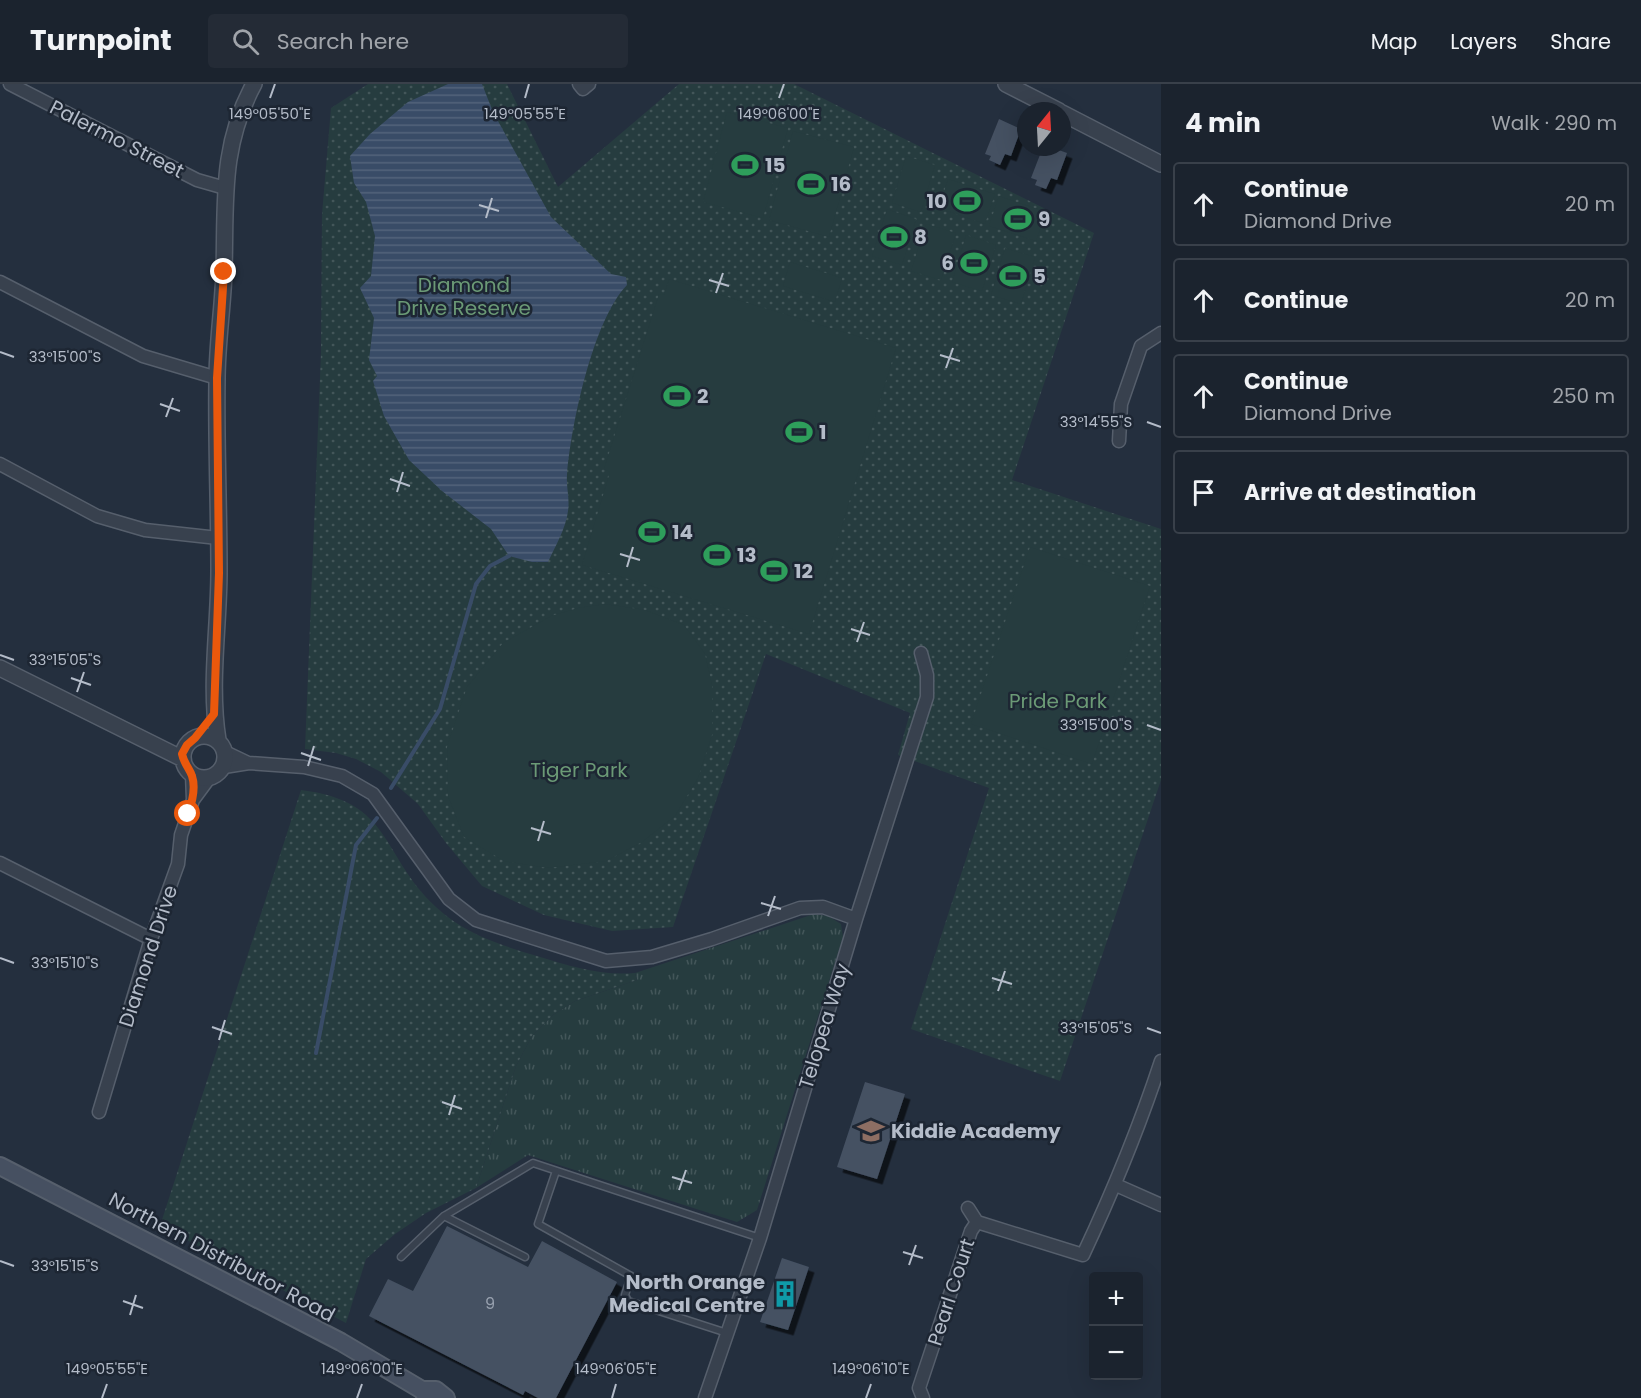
<!DOCTYPE html>
<meta charset="utf-8">
<style>
body{margin:0;font-family:Poppins,sans-serif;background:#242b36;color:#f1f3f6}
.controls{position:absolute;right:18px;bottom:18px;display:grid;overflow:hidden;border-radius:6px;box-shadow:0 6px 24px #0002}
.controls button{width:54px;height:54px;display:grid;place-items:center;padding:0;border:0;border-bottom:2px solid #39404a;background:#1b232e;color:#f1f3f6;font:30px sans-serif}
.compass{position:absolute;left:1017px;top:18px;width:54px;height:54px;border-radius:50%;background:#1b232e;box-shadow:0 6px 24px #0002;rotate:18deg}
.stop{position:absolute;width:18px;height:18px;margin:-14px;border:4px solid #ea580c;border-radius:50%;background:#fff}
.stop.end{background:#ea580c;border-color:#fff;box-shadow:0 2px 6px #0008}
.list{margin:0;padding:0;list-style:none}
h2{display:flex;justify-content:space-between;align-items:center;height:78px;margin:0;padding:0 24px;font-size:26px}
h2 small{font-size:20px;font-weight:400;color:#a0a4aa}
.list li{display:grid;grid-template-columns:39px 1fr auto;gap:18px;align-items:center;box-sizing:border-box;height:84px;margin:0 12px 12px;padding:0 12px;border:2px solid #39404a;border-radius:6px}
.list b{display:block;font-size:22px;white-space:nowrap}
.list p{margin:0;font-size:20px;white-space:nowrap;color:#a0a4aa}
.list em{font-size:20px;font-style:normal;color:#a0a4aa}
.icon{flex:none;width:33px;height:33px;fill:none;stroke:currentColor;stroke-width:2;stroke-linecap:round;stroke-linejoin:round}
.map{position:relative;flex:none;width:1161px;height:1314px;overflow:hidden}
header{display:flex;align-items:center;gap:36px;box-sizing:border-box;height:84px;padding:0 30px;background:#1b232e;border-bottom:2px solid #39404a}
header strong{font-size:28px}
nav{display:flex;gap:33px;margin-inline-start:auto;font-size:21px}
.search{width:420px;height:54px;background:#242b36;display:flex;align-items:center;gap:15px;box-sizing:border-box;padding:0 21px;border-radius:6px;color:#a0a4aa;font-size:22px}
main{display:flex}
aside{flex:1;background:#1b232e}
.map>svg:first-child{display:block}
.grass{fill:url(#grass-tufts)}
.park{fill:url(#park-dots)}
.pitch{fill:#263c3f}
.water{fill:url(#water-rules)}
.lines{fill:none;stroke-linecap:round;stroke-linejoin:round}
.stream{stroke:#394c67;stroke-width:4}
.building{fill:#455162;filter:url(#shadow)}
.service-casing{stroke:#565f6c;stroke-width:9}
.minor-casing{stroke:#565f6c;stroke-width:15}
.tertiary-casing{stroke:#565f6c;stroke-width:18}
.secondary-casing{stroke:#565f6c;stroke-width:20}
.service{stroke:#38414e;stroke-width:6}
.minor{stroke:#38414e;stroke-width:12}
.tertiary{stroke:#38414e;stroke-width:15}
.secondary{stroke:#465061;stroke-width:16}
.route{stroke:#ea580c;stroke-width:8}
.ticks{fill:none;stroke:#b4bcc9;stroke-width:2}
.labels{text-anchor:middle;dominant-baseline:central;stroke-width:5;stroke-linejoin:round;paint-order:stroke}
.number-label{font-size:16px;fill:#98a1af}
.street-label{font-size:20px;fill:#b4bcc9;stroke:#1d2633}
.poi-label{font-size:20px;font-weight:bold;fill:#b4bcc9;stroke:#1d2633;text-anchor:start}
.park-label{font-size:20px;fill:#6b9a76;stroke:#1d2633}
.ticks-label{font-size:15px;text-anchor:middle;fill:#b4bcc9;stroke:#1d2633;stroke-width:5;stroke-linejoin:round;paint-order:stroke}
</style>
<header>
<strong>Turnpoint</strong>
<div class="search"><svg class="icon" aria-label="search" viewBox="0 0 24 24"><circle cx="10" cy="10" r="6"/><path d="M15 15l6 6"/></svg>Search here</div>
<nav><a>Map</a><a>Layers</a><a>Share</a></nav>
</header>
<main>
<div class="map">
<svg width="1161" height="1314" viewBox="0 0 1161 1314">
<defs>
<pattern id="grass-tufts" width="24" height="20" patternUnits="userSpaceOnUse" patternTransform="scale(1.5)"><rect width="24" height="20" fill="#263c3f"/><path d="M3 7l-1-3M5 7V3M7 7l1-3M15 17l-1-3M17 17v-4M19 17l1-3" fill="none" stroke="#435659"/></pattern>
<pattern id="park-dots" width="8" height="8" patternUnits="userSpaceOnUse" patternTransform="scale(1.5)"><rect width="8" height="8" fill="#263c3f"/><path d="M2 2h.1M6 6h.1" fill="none" stroke="#435659" stroke-width="1.8" stroke-linecap="round"/></pattern>
<pattern id="water-rules" width="6" height="5" patternUnits="userSpaceOnUse" patternTransform="scale(1.5)"><rect width="6" height="5" fill="#394c67"/><path d="M0 2.5h6" fill="none" stroke="#53647b"/></pattern>
<filter id="shadow"><feDropShadow dx="5.5" dy="5.5" stdDeviation="0" flood-color="#0009"/></filter>
</defs>
<rect width="100%" height="100%" fill="#242f3e"/>
<path class="grass" d="M 814,830 L 828,832 L 841,840 L 843,853 L 757,1126 L 737,1138 L 528,1071 L 476,1104 L 516,982 L 532,952 L 553,931 L 575,917 L 637,896 L 635,889 Z"/>
<path class="park" d="M 368,0 L 507,0 L 558,103 L 679,0 L 794,0 L 1094,149 L 1012,396 L 1161,445 L 1161,696 L 1060,997 L 911,945 L 989,704 L 898,671 L 910,629 L 766,570 L 673,843 L 612,847 L 544,831 L 482,802 L 446,759 L 418,720 L 381,688 L 356,675 L 336,669 L 305,665 L 321,269 L 322,130 L 331,24 Z
M 301,706 C 393,717 380,771 436,823 C 465,850 500,861 537,872 C 570,882 600,892 635,889 L 637,896 L 575,917 L 553,931 L 532,952 L 516,982 L 476,1104 L 426,1129 L 395,1150 L 366,1175 L 346,1239 L 160,1142 Z"/>
<path class="pitch" d="M 727,28 L 788,44 L 763,134 L 703,118 Z
M 793,47 L 854,63 L 829,153 L 769,136 Z
M 906,72 L 935,81 L 921,128 L 892,119 Z
M 948,95 L 995,110 L 985,140 L 939,124 Z
M 999,112 L 1046,128 L 1036,157 L 989,142 Z
M 887,125 L 916,135 L 902,181 L 872,172 Z
M 926,140 L 956,149 L 941,196 L 911,187 Z
M 966,151 L 996,161 L 982,207 L 952,198 Z
M 1005,164 L 1035,173 L 1021,220 L 991,211 Z
M 790,178 L 842,194 L 835,218 L 783,202 Z
M 669,195 L 896,264 L 809,550 L 582,481 L 610,388 L 604,385 L 659,210 L 664,211 Z
M 1030,463 L 1150,502 L 1092,680 L 971,640 Z
M 605,520 L 645,526 L 684,541 L 705,570 L 712,601 L 712,651 L 698,694 L 675,732 L 642,758 L 606,777 L 548,784 L 504,777 L 464,753 L 448,712 L 447,663 L 467,603 L 503,559 L 551,532 L 578,524 Z"/>
<path class="water" d="M 448,0 L 482,0 L 493,28 L 551,133 L 611,190 L 626,193 L 627,201 C 593,236 571,341 567,391 C 566,403 570,415 568,427 C 566,444 555,463 548,478 L 532,478 L 509,472 L 491,445 L 442,407 L 409,376 L 384,332 L 373,297 L 377,292 L 369,276 L 374,234 L 360,204 L 371,192 L 375,152 L 366,118 L 354,99 L 350,72 L 370,50 L 408,18 Z"/>
<g class="lines">
<path class="stream" d="M 391,704 L 440,625 L 476,500 L 490,482 L 509,472
M 316,969 L 356,761 L 377,734"/>
</g>
<path class="building" d="M 999,35 L 1021,45 L 1011,72 L 1005,70 L 1000,81 L 989,76 L 991,72 L 985,70 Z
M 1043,63 L 1057,63 L 1056,65 L 1067,69 L 1057,96 L 1051,94 L 1046,105 L 1035,101 L 1037,96 L 1031,94 Z
M 865,998 L 905,1010 L 877,1095 L 837,1083 Z
M 447,1142 L 528,1183 L 542,1157 L 617,1198 L 556,1314 L 538,1314 L 525,1307 L 523,1311 L 369,1232 L 388,1195 L 413,1207 Z
M 782,1174 L 809,1183 L 788,1246 L 760,1238 Z"/>
<g class="lines">
<defs>
<path id="service" d="M 556,1087 L 538,1140 L 631,1192 L 625,1211 L 628,1217 L 727,1249
M 444,1132 L 525,1173
M 401,1173 L 444,1132 L 533,1079 L 760,1154"/>
<path id="minor" d="M 10,0 L 197,96 L 225,104
M 579,0 L 583,5 L 589,0
M 0,198 L 143,272 L 217,294
M 1119,357 L 1121,320 L 1141,262 L 1161,249
M 0,380 L 97,432 L 145,446 L 218,454
M 225,668 L 248,679
M 224,683 L 249,679 L 304,683 L 342,692 L 373,710 L 449,815 L 476,836 L 606,877 L 652,873 L 712,855 L 800,824 L 823,823 L 856,835
M 192,690 L 193,716
M 0,779 L 151,855
M 99,1028 L 151,855 L 178,780 L 181,751 L 193,716 L 210,693
M 1116,1101 L 1161,1121
M 968,1124 L 977,1138 L 1083,1171 C 1113,1107 1139,1044 1161,977
M 705,1314 L 760,1154 L 856,835 L 927,613 L 927,591 L 921,569
M 923,1314 L 919,1304 L 971,1147 L 977,1138"/>
<path id="tertiary" d="M 1006,0 L 1059,27
M 1062,29 L 1161,80
M 0,584 L 183,675
M183 673a21 21 0 1 1 42 0a21 21 0 1 1-42 0Z
M 218,656 C 209,600 219,543 219,487 C 219,424 216,360 217,296 C 217,259 223,223 224,187 C 226,119 220,62 254,0"/>
<path id="secondary" d="M 0,1082 L 341,1258 L 422,1306 L 427,1314
M 422,1306 L 436,1306 L 446,1314"/>
</defs>
<use href="#service" class="service-casing"/>
<use href="#minor" class="minor-casing"/>
<use href="#tertiary" class="tertiary-casing"/>
<use href="#secondary" class="secondary-casing"/>
<use href="#service" class="service"/>
<use href="#minor" class="minor"/>
<use href="#tertiary" class="tertiary"/>
<use href="#secondary" class="secondary"/>
</g>
<g class="lines">
<path class="route" d="M 188,730 C 192,719 196,704 192,692 C 190,685 184,680 182,670 L 187,661 L 195,654 L 214,630 L 219,489 L 217,294 L 224,188"/>
</g>
<path class="ticks" d="M 270,14 L 275,0M 525,14 L 529,0M 779,14 L 784,0M 479,121 L 499,127M 486,134 L 492,114M 709,196 L 729,202M 716,209 L 723,189M 0,268 L 14,273M 940,271 L 960,277M 946,284 L 953,264M 160,320 L 180,327M 166,333 L 173,314M 1147,338 L 1161,343M 390,395 L 410,402M 397,408 L 403,388M 620,470 L 640,476M 627,483 L 633,463M 851,545 L 870,551M 857,558 L 864,538M 0,571 L 14,576M 71,594 L 91,601M 77,608 L 84,588M 1147,641 L 1161,646M 301,669 L 321,676M 308,682 L 314,662M 531,744 L 551,750M 538,757 L 544,737M 761,819 L 781,825M 768,832 L 775,812M 0,874 L 14,879M 992,894 L 1012,900M 998,907 L 1005,887M 212,943 L 232,950M 1147,944 L 1161,949M 219,956 L 225,936M 442,1018 L 462,1025M 449,1031 L 455,1011M 672,1093 L 692,1099M 679,1106 L 686,1086M 903,1168 L 923,1174M 0,1177 L 14,1182M 909,1181 L 916,1161M 123,1217 L 143,1224M 130,1231 L 136,1211M 102,1314 L 107,1300M 357,1314 L 362,1300M 612,1314 L 616,1300M 866,1314 L 871,1300"/>
<defs>
<symbol id="stadium-bare" viewBox="-9 -9 18 18"><path d="M0-5a6.5 5 0 1 0 0 10a6.5 5 0 1 0 0-10ZM-3.5-1.8h7v3.6h-7Z" fill="#2e9e5b" stroke="#1d2633" stroke-width="2.5" paint-order="stroke"/></symbol>
<symbol id="school-bare" viewBox="-9 -9 18 18"><path d="M0-5L7-2L0 1L-7-2ZM-4 1L0 2.5L4 1V4Q0 6-4 4Z" fill="#8d6e63" stroke="#1d2633" stroke-width="2.5" paint-order="stroke"/></symbol>
<symbol id="building-bare" viewBox="-9 -9 18 18"><path d="M-4-6H4V6H1V3H-1V6H-4ZM-2.5-4.3h1.7v1.8h-1.7ZM.8-4.3h1.7v1.8H.8ZM-2.5-1h1.7V.8h-1.7ZM.8-1h1.7V.8H.8Z" fill="#0f9aa8" stroke="#1d2633" stroke-width="2.5" paint-order="stroke"/></symbol>
</defs>
<g fill-rule="evenodd">
<use href="#stadium-bare" x="726" y="62" width="38" height="38"/>
<use href="#stadium-bare" x="792" y="81" width="38" height="38"/>
<use href="#stadium-bare" x="948" y="98" width="38" height="38"/>
<use href="#stadium-bare" x="999" y="116" width="38" height="38"/>
<use href="#stadium-bare" x="875" y="134" width="38" height="38"/>
<use href="#stadium-bare" x="955" y="160" width="38" height="38"/>
<use href="#stadium-bare" x="994" y="173" width="38" height="38"/>
<use href="#stadium-bare" x="658" y="293" width="38" height="38"/>
<use href="#stadium-bare" x="780" y="329" width="38" height="38"/>
<use href="#stadium-bare" x="633" y="429" width="38" height="38"/>
<use href="#stadium-bare" x="698" y="452" width="38" height="38"/>
<use href="#stadium-bare" x="755" y="468" width="38" height="38"/>
<use href="#school-bare" x="852" y="1028" width="38" height="38"/>
<use href="#building-bare" x="766" y="1191" width="38" height="38"/>
</g>
<g class="labels">
<g class="number-label">
<text x="490" y="1219">9</text>
</g>
<g class="street-label">
<text transform="translate(117 55) rotate(27)">Palermo Street</text>
<text transform="translate(148 872) rotate(-72)">Diamond Drive</text>
<text transform="translate(824 942) rotate(-73)">Telopea Way</text>
<text transform="translate(222 1173) rotate(28)">Northern Distributor Road</text>
<text transform="translate(951 1208) rotate(-72)">Pearl Court</text>
</g>
<g class="poi-label">
<text x="765" y="81">15</text>
<text x="831" y="100">16</text>
<text x="947" y="117" text-anchor="end">10</text>
<text x="1038" y="135">9</text>
<text x="914" y="153">8</text>
<text x="954" y="179" text-anchor="end">6</text>
<text x="1033" y="192">5</text>
<text x="697" y="312">2</text>
<text x="819" y="348">1</text>
<text x="672" y="448">14</text>
<text x="737" y="471">13</text>
<text x="794" y="487">12</text>
<text x="891" y="1047">Kiddie Academy</text>
<text x="765" y="1198" text-anchor="end">North Orange<tspan x="765" dy="23">Medical Centre</tspan></text>
</g>
<g class="park-label">
<text x="464" y="201">Diamond<tspan x="464" dy="23">Drive Reserve</tspan></text>
<text x="1058" y="617">Pride Park</text>
<text x="579" y="686">Tiger Park</text>
</g>
</g>
<g class="ticks-label">
<text x="270" y="35">149°05'50"E</text>
<text x="525" y="35">149°05'55"E</text>
<text x="779" y="35">149°06'00"E</text>
<text x="65" y="278">33°15'00"S</text>
<text x="1096" y="343">33°14'55"S</text>
<text x="65" y="581">33°15'05"S</text>
<text x="1096" y="646">33°15'00"S</text>
<text x="65" y="884">33°15'10"S</text>
<text x="1096" y="949">33°15'05"S</text>
<text x="65" y="1187">33°15'15"S</text>
<text x="107" y="1290">149°05'55"E</text>
<text x="362" y="1290">149°06'00"E</text>
<text x="616" y="1290">149°06'05"E</text>
<text x="871" y="1290">149°06'10"E</text>
</g>
</svg>
<div class="controls">
<button>+</button>
<button>−</button>
</div>
<svg class="compass" viewBox="-18 -18 36 36"><path d="M0-13l5 13h-10z" fill="#e53935"/><path d="M0 13l5-13h-10z" fill="#a0a4aa"/></svg>
<div class="stop" style="left:188px;top:730px"></div>
<div class="stop end" style="left:224px;top:188px"></div>
</div>
<aside>
<h2>4 min<small>Walk · 290 m</small></h2>
<ul class="list">
<li><svg class="icon" aria-label="ahead" viewBox="0 0 24 24"><path d="M12 20V5M6 11l6-6 6 6"/></svg><div><b>Continue</b><p>Diamond Drive</p></div><em>20 m</em></li>
<li><svg class="icon" aria-label="ahead" viewBox="0 0 24 24"><path d="M12 20V5M6 11l6-6 6 6"/></svg><div><b>Continue</b></div><em>20 m</em></li>
<li><svg class="icon" aria-label="ahead" viewBox="0 0 24 24"><path d="M12 20V5M6 11l6-6 6 6"/></svg><div><b>Continue</b><p>Diamond Drive</p></div><em>250 m</em></li>
<li><svg class="icon" aria-label="arrive" viewBox="0 0 24 24"><path d="M6 21V4h12l-3 4 3 4H6"/></svg><div><b>Arrive at destination</b></div></li>
</ul>
</aside>
</main>
